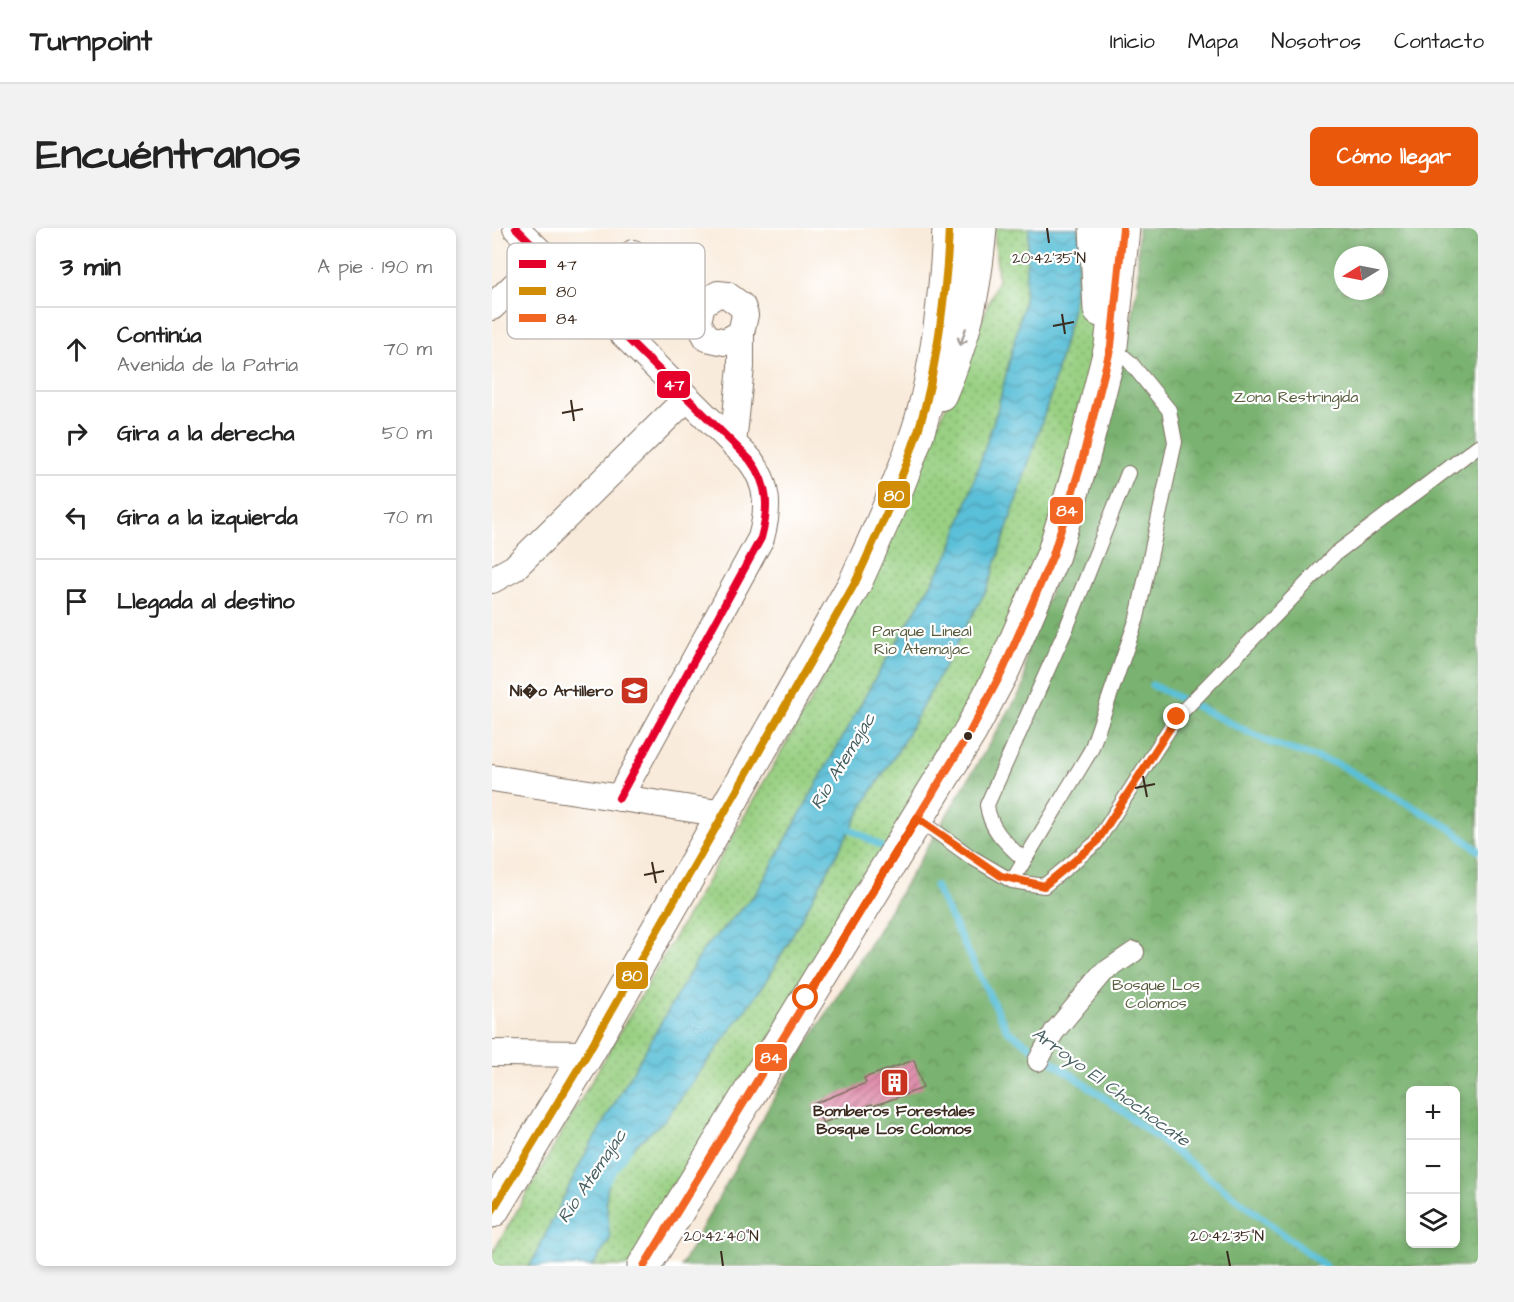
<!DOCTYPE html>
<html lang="es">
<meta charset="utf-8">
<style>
body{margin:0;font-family:"Architects Daughter",sans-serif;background:#f2f2f2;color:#222}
.controls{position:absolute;right:18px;bottom:18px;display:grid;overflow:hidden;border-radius:9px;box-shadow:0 3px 9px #0003}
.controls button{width:54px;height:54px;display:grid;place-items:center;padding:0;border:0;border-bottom:2px solid #e0e0e0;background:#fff;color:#222;font:30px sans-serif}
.compass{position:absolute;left:842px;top:18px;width:54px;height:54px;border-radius:50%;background:#fff;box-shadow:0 3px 9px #0003;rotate:260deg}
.stop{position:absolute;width:18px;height:18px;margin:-14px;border:4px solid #ea580c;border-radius:50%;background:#fff}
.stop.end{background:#ea580c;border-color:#fff;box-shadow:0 2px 6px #0008}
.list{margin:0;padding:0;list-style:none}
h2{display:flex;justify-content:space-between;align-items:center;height:78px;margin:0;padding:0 24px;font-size:26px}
h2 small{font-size:20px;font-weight:400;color:#767676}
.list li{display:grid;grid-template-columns:39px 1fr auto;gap:18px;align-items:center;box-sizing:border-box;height:84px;padding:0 24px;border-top:2px solid #e0e0e0}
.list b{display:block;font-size:22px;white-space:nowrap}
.list p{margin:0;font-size:20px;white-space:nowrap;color:#767676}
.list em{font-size:20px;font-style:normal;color:#767676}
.icon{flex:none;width:33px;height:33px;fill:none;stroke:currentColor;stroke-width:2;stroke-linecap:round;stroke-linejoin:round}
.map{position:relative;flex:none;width:986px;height:1038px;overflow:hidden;border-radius:9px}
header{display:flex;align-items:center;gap:36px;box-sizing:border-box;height:84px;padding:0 30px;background:#fff;border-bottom:2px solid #e0e0e0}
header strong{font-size:28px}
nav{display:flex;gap:33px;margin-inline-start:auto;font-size:21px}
.intro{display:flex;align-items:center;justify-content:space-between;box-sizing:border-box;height:144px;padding:0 36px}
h1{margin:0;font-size:42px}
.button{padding:15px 27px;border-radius:9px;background:#ea580c;color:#fff;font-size:21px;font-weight:700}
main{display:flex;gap:36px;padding:0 36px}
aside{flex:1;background:#fff;border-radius:9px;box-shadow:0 3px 9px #0003}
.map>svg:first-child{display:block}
.forest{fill:url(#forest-crowns);stroke:#5a6e48;stroke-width:1.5;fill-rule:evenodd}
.park{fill:url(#park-dots);stroke:#6a7d50;stroke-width:1.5}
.water{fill:url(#water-waves);stroke:#4a747b;stroke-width:1.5}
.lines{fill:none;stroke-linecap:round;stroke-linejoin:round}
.stream{stroke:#5abfd8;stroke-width:7}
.building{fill:url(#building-hatch)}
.service-casing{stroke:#7e6e60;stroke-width:16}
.pedestrian-casing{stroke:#7e6e60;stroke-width:22}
.minor-casing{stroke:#7e6e60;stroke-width:28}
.primary-casing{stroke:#7e6e60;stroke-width:35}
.service{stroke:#fff;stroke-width:14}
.pedestrian{stroke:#fff;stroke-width:20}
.minor{stroke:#fff;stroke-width:26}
.primary{stroke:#fff;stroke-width:33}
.bus-1-casing{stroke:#fff;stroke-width:12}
.bus-2-casing{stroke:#fff;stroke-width:12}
.bus-3-casing{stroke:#fff;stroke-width:12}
.bus-1{stroke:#e4002b;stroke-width:8}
.bus-2{stroke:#d18d06;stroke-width:8}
.bus-3{stroke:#f26522;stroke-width:8}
.oneway{stroke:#a79f9a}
.route{stroke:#ea580c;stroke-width:8}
.ticks{fill:none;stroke:#3b2a1e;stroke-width:2}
.bus-dot{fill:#3b2a1e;stroke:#fff;stroke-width:2}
.labels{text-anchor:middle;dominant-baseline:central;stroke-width:4.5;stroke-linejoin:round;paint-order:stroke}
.park-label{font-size:16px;fill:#575c3c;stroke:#fff}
.poi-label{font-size:16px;font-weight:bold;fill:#3b2a1e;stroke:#fff;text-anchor:end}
.water-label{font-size:18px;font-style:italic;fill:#465e5f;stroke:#fff}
.key{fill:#fff;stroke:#c4bfbc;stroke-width:1.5}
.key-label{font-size:16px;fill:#3b2a1e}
.ticks-label{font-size:15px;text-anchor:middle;fill:#3b2a1e;stroke:#fff;stroke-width:4.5;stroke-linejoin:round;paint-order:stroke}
.line-badge{stroke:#fff;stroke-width:2}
.badge-label{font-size:16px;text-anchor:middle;font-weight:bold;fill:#fff}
</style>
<header>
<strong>Turnpoint</strong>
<nav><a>Inicio</a><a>Mapa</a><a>Nosotros</a><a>Contacto</a></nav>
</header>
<div class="intro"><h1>Encuéntranos</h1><a class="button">Cómo llegar</a></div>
<main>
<aside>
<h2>3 min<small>A pie · 190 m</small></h2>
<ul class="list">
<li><svg class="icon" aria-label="ahead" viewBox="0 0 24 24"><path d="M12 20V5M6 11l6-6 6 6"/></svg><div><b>Continúa</b><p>Avenida de la Patria</p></div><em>70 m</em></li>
<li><svg class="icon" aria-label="right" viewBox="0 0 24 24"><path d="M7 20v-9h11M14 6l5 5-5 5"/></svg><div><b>Gira a la derecha</b></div><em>50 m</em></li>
<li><svg class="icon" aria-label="left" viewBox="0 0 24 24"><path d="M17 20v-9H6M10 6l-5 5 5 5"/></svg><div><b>Gira a la izquierda</b></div><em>70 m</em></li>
<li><svg class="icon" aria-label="arrive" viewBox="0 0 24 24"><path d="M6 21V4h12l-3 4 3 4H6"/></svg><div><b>Llegada al destino</b></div></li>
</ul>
</aside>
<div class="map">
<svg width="986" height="1038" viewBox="0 0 986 1038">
<defs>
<pattern id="forest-crowns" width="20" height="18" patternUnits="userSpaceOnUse" patternTransform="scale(1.5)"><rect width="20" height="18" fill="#7ab271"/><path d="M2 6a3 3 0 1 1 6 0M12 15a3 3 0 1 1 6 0" fill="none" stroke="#65915c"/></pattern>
<pattern id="park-dots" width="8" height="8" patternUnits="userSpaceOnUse" patternTransform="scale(1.5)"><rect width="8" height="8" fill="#99d083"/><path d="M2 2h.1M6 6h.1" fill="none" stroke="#7ea96b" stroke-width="1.8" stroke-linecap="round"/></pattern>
<pattern id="water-waves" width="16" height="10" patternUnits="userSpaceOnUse" patternTransform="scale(1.5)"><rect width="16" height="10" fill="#5abfd8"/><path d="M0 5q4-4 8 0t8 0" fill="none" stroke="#4c9baf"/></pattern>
<pattern id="building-hatch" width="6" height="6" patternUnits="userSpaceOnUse" patternTransform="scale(1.5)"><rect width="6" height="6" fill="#de89a8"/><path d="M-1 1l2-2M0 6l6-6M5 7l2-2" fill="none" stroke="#b57088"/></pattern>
</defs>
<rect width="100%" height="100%" fill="#fff"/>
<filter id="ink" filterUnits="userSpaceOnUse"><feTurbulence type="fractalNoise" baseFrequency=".0167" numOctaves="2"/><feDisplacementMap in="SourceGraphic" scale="12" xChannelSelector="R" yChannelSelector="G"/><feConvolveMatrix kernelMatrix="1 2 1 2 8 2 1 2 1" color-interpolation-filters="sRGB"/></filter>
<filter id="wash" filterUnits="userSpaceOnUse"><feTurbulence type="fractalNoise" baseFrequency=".008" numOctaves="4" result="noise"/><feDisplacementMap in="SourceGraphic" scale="24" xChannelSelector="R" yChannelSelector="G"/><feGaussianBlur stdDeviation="1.35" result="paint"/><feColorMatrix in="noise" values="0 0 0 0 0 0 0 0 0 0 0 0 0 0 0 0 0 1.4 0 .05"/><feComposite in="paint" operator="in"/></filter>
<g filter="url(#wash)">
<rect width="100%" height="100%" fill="#f9ebdb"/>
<path class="forest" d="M 646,0 L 986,0 L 986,1038 L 189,1038 L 287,861 L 368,732 L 532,458 L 534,423 L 572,330 L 616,202 L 646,55 ZM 851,27 L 887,27 L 887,63 L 851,63 ZM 918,862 L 964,862 L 964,1016 L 918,1016 Z"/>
<path class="park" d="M 502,0 L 615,0 L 606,132 L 554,315 L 498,447 L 141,1038 L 0,1038 L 0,1026 L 325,462 L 455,176 L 506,52 Z"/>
<path class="water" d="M 537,0 L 586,0 L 588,19 L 580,84 L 558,169 L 496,359 L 406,523 L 378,566 L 276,751 L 172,893 L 119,938 L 114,971 L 118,1011 L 101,1038 L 38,1038 L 91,930 L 211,722 L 265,664 L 381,454 L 458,324 L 505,183 L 532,74 Z"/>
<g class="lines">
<path class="stream" d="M 660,457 L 781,516 L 846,536 L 955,598 L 986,622
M 352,597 L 389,618
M 443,658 L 515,802 L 613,870 L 833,1038
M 113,955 L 137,920"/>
</g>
<g id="blocks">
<path class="building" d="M 422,832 L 431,860 L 381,878 L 380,876 L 331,895 L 321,876 L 374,855 L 372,850 Z"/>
</g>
</g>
<g filter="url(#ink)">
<use href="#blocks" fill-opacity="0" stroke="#7e6e60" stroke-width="1.5"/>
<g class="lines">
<defs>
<path id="service" d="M 425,590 L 479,629 L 520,653 L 599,522 L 645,390 L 683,214 L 677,182 L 638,134 L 619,118
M 532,632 C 514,615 498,602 495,577 L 574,401 L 636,245
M 520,653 L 552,658 L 604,615 L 685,489 L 843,326 L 986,218"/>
<path id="pedestrian" d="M 546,833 L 562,804 L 611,745 L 642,724"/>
<path id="minor" d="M 24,0 L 258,232 C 277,257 277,281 269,310 L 127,570
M 141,25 L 206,84
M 0,79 L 52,29
M 241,216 L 249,139 L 249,105 L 253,87 L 250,78 L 235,67 L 226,66 L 210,76 L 206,94 L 215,110 L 233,114 L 249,105
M 0,352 L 22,340 L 195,170
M 0,550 L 232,586
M 0,825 L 95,826"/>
<path id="primary" d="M 604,0 L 608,82
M 448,166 C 473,109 483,62 488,0
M 0,983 L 95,826 L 363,355 C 386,305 409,255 426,203 C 444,148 455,58 457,0
M 152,1038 L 478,504 L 512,440 L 561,327 L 590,233 L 619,118 L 631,0"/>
</defs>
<use href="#service" class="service-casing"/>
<use href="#pedestrian" class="pedestrian-casing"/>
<use href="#minor" class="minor-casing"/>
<use href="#primary" class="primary-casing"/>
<use href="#service" class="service"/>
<use href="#pedestrian" class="pedestrian"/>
<use href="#minor" class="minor"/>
<use href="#primary" class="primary"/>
<defs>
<path id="bus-1" d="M 24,0 L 258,232 C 277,257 277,281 269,310 L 127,570"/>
<path id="bus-2" d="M 0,983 L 95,826 L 363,355 C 386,305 409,255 426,203 C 444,148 455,58 457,0"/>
<path id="bus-3" d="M 152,1038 L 478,504 L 512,440 L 561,327 L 590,233 L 619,118 L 631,0"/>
</defs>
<use href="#bus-1" class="bus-1-casing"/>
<use href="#bus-2" class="bus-2-casing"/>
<use href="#bus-3" class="bus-3-casing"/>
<use href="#bus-1" class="bus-1"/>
<use href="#bus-2" class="bus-2"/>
<use href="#bus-3" class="bus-3"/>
</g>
<defs><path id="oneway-shaft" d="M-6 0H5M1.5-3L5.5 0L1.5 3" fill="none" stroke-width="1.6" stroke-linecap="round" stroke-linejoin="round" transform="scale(1.5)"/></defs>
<use class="oneway" href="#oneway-shaft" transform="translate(471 109) rotate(108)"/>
</g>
<g class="lines" filter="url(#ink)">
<path class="route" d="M 314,770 L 425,590 L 509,648 L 552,658 L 604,615 L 685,489"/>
</g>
<path class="ticks" d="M 555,0 L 557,15M 570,86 L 573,106M 561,98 L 582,94M 79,172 L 82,193M 70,185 L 91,181M 651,548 L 655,569M 643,560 L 663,556M 160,634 L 164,655M 152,647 L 172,643M 229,1023 L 231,1038M 735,1023 L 738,1038"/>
<defs>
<symbol id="school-square" viewBox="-11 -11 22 22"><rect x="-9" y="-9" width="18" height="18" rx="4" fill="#c8321e" stroke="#fff"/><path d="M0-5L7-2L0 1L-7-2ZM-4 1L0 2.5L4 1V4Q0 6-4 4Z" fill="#fff"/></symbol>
<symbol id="building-square" viewBox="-11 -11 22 22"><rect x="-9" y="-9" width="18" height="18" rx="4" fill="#c8321e" stroke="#fff"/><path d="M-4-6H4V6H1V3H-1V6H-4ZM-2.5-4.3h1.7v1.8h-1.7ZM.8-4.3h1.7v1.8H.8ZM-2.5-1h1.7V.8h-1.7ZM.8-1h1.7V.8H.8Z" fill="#fff"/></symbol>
</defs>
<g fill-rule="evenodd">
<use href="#school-square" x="126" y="446" width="33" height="33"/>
<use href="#building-square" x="386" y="838" width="33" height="33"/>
</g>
<circle class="bus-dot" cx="476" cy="508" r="5"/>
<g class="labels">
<g class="park-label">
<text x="804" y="169">Zona Restringida</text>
<text x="430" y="403">Parque Lineal<tspan x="430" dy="18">Rio Atemajac</tspan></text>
<text x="664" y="757">Bosque Los<tspan x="664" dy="18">Colomos</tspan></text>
</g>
<g class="poi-label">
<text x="121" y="463">Ni�o Artillero</text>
<text x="402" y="883" text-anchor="middle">Bomberos Forestales<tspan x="402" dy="18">Bosque Los Colomos</tspan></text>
</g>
<g class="water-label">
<text transform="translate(351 533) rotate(-59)">Río Atemajac</text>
<text transform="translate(619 859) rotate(36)">Arroyo El Chochocate</text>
<text transform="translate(100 948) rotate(-56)">Río Atemajac</text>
</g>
</g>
<rect x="15" y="15" width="198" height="96" rx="9" class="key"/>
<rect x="27" y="32" width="27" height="8" fill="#e4002b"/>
<rect x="27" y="59" width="27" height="8" fill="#d18d06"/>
<rect x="27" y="86" width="27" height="8" fill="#f26522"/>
<g class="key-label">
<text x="64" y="42">47</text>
<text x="64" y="69">80</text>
<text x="64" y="96">84</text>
</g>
<g class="ticks-label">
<text x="557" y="35">20°42'35"N</text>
<text x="229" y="1013">20°42'40"N</text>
<text x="735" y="1013">20°42'35"N</text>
</g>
<g class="line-badge">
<rect x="164" y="142" width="35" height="29" rx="6" fill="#e4002b"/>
<rect x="385" y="252" width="34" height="29" rx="6" fill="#d18d06"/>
<rect x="557" y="268" width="35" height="29" rx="6" fill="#f26522"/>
<rect x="123" y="733" width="34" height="29" rx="6" fill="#d18d06"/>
<rect x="262" y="815" width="34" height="29" rx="6" fill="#f26522"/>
</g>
<g class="badge-label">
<text x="182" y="162">47</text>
<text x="402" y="273">80</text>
<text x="575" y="288">84</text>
<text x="140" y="753">80</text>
<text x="279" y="835">84</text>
</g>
</svg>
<div class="controls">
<button>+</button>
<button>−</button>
<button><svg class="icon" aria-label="layers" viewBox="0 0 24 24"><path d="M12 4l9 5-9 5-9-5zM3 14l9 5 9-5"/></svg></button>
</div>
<svg class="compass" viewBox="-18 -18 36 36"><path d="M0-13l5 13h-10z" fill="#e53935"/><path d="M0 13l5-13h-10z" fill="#767676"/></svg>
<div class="stop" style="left:314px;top:770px"></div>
<div class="stop end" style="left:685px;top:489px"></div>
</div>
</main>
